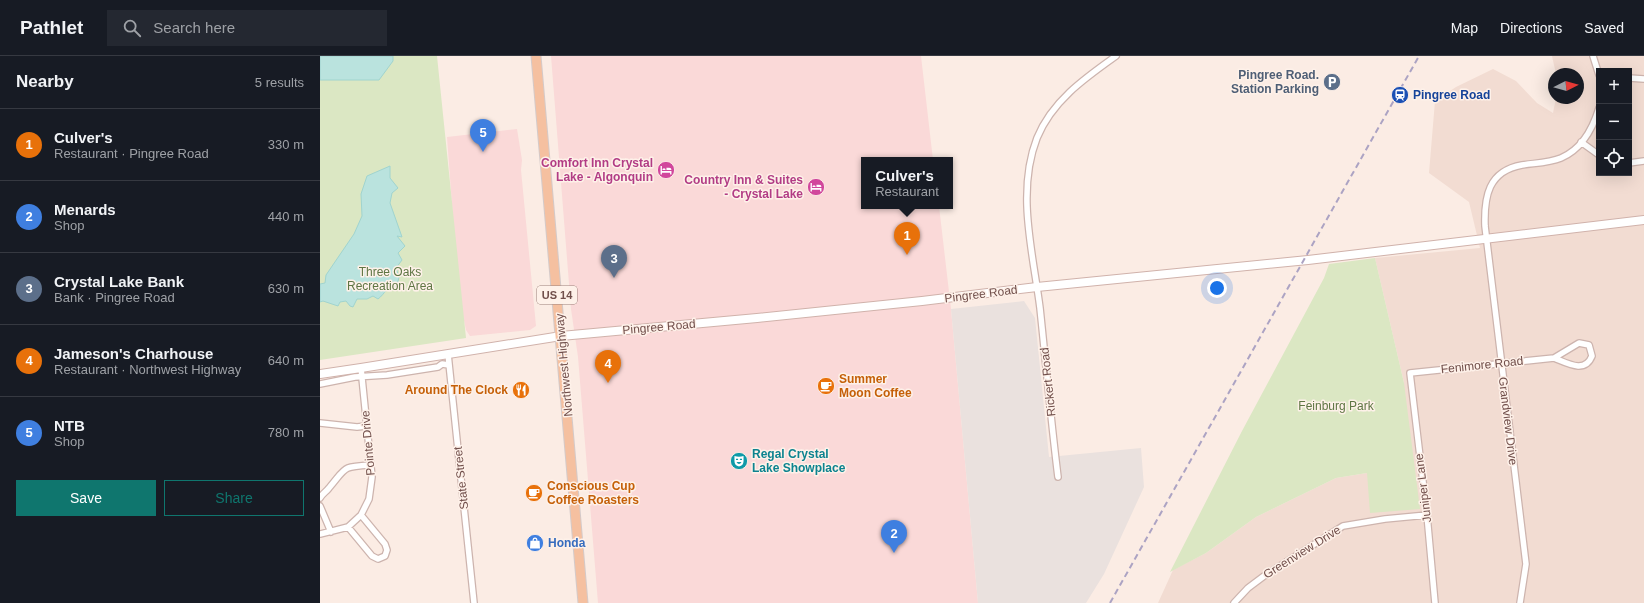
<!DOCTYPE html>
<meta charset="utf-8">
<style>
body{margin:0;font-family:Arial,sans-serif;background:#242831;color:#f1f3f6}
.controls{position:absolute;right:12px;top:12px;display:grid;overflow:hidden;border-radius:0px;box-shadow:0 4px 16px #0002}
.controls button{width:36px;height:36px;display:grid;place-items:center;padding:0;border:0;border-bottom:1px solid #363941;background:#171b24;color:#f1f3f6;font:20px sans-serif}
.compass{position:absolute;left:1228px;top:12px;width:36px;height:36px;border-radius:50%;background:#171b24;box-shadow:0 4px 16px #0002;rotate:84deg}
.you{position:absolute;left:897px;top:232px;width:14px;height:14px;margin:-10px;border:3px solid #fff;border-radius:50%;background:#1a73e8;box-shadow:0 0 0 6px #1a73e833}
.badge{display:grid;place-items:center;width:26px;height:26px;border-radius:50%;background:#0f766e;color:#fff;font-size:13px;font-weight:700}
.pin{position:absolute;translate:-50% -33px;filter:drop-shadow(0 1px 2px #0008)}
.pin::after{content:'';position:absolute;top:21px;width:14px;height:12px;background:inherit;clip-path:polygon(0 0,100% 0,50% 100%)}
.popup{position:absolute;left:541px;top:101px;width:92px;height:52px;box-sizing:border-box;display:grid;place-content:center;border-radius:0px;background:#171b24;filter:drop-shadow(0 1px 3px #0005);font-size:13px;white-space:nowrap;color:#9ea1a6}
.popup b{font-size:15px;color:#f1f3f6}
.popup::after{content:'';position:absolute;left:50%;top:100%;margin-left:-8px;border:8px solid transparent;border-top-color:#171b24}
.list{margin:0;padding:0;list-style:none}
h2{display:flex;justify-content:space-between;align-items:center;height:52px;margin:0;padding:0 16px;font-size:17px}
h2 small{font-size:13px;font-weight:400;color:#9ea1a6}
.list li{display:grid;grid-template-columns:26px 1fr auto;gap:12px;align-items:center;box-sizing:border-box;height:72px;padding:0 16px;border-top:1px solid #363941}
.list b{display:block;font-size:15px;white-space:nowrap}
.list p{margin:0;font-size:13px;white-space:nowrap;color:#9ea1a6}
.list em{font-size:13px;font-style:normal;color:#9ea1a6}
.actions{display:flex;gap:8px;padding:12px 16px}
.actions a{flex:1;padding:9px 0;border:1px solid #0f766e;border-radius:0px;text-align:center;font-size:14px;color:#0f766e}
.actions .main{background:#0f766e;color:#fff}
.icon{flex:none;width:22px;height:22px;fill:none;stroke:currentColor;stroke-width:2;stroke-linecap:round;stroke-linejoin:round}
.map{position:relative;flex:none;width:1324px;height:547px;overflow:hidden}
header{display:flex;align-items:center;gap:24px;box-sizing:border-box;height:56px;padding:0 20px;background:#171b24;border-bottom:1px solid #363941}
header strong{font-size:19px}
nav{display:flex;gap:22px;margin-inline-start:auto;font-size:14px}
.search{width:280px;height:36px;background:#242831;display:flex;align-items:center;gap:10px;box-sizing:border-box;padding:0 14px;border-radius:0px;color:#9ea1a6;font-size:15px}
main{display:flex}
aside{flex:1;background:#171b24}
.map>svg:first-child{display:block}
.residential{fill:#f2dcd2;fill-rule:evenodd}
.commercial{fill:#fad9d8}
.industrial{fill:#eae1de}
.green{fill:#dbe7c3}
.water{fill:#bae3de;stroke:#a0d4cf}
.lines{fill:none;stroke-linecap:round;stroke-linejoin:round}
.street-casing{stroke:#cdb4ae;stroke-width:8}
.secondary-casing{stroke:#d0b2ab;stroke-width:10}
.primary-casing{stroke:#d4cac9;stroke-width:11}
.street{stroke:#fff;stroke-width:5.5}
.secondary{stroke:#fff;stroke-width:8}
.primary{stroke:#f5c0a0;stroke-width:9}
.rail{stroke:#aca3c3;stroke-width:2;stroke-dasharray:6 4;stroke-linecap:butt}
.labels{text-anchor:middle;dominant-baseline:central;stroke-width:3;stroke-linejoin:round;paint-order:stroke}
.shield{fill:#fef1e9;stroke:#9b807a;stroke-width:1}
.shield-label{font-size:11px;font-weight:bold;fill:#714f4b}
.service-label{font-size:12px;font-weight:bold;fill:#4e5e75;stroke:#fef1e9;text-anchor:end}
.transit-label{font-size:12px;font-weight:bold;fill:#164399;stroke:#fef1e9;text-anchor:start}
.hotel-label{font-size:12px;font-weight:bold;fill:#b23c85;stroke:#fef1e9;text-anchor:end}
.park-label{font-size:12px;fill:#5f7644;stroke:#fef1e9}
.street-label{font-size:12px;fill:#714f4b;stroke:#fef1e9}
.food-label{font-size:12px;font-weight:bold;fill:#c56008;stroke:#fef1e9;text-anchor:start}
.culture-label{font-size:12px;font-weight:bold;fill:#0d838f;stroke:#fef1e9;text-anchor:start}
.shop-label{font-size:12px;font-weight:bold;fill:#366cbe;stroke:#fef1e9;text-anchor:start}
</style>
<header>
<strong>Pathlet</strong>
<div class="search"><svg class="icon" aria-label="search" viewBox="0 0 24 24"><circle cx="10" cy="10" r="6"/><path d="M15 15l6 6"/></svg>Search here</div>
<nav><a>Map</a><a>Directions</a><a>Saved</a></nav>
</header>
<main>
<aside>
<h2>Nearby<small>5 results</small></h2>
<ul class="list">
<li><span class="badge" style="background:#e8710a">1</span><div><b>Culver's</b><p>Restaurant · Pingree Road</p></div><em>330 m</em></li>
<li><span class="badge" style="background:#3f7fe0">2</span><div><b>Menards</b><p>Shop</p></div><em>440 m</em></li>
<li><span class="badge" style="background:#5c6f8a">3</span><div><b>Crystal Lake Bank</b><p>Bank · Pingree Road</p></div><em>630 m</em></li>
<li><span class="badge" style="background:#e8710a">4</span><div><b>Jameson's Charhouse</b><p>Restaurant · Northwest Highway</p></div><em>640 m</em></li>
<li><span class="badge" style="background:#3f7fe0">5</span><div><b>NTB</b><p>Shop</p></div><em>780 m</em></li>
</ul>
<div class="actions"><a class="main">Save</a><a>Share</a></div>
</aside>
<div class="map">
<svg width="1324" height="547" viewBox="0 0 1324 547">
<rect width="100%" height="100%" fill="#fbece4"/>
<path class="residential" d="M 1232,0 L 1324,0 L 1324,547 L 838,547 L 853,514 L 886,497 L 936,461 L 1016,422 L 1047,417 L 1084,327 L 1055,202 L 1160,192 L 1149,146 L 1109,117 L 1115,45 L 1136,31 L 1173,13 L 1196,25 L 1217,47 L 1233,57 L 1236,42 L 1258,42 L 1258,18 L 1236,18 ZM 1279,15 L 1309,15 L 1309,117 L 1279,117 Z"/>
<path class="commercial" d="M 231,0 L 601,0 L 613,104 L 544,104 L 544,150 L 619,150 L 631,253 L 658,547 L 278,547 L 258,301 L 251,253 Z
M 197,73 L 202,104 L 201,114 L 216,270 L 210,274 L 150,280 L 146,274 L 142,255 L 133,163 L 127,81 Z"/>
<path class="industrial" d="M 704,245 L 715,262 L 729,401 L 821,392 L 824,431 L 784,518 L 766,547 L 658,547 L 631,253 Z"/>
<path class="green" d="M 0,0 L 117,0 L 146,282 L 0,304 Z
M 1055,202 L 1084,327 L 1100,453 L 1050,457 L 1047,417 L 1016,422 L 936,461 L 886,497 L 850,516 L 922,375 L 1004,222 L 1009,208 Z"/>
<path class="water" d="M 0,0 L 73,0 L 73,5 L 59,24 L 0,24 Z
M 70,110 L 70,122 L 78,132 L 72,137 L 70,147 L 82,181 L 77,180 L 85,190 L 78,197 L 82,204 L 76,212 L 79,221 L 77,230 C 67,229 65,238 58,243 L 53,240 L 47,243 L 37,243 L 33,251 L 30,250 L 26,245 L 20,246 L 18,250 L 3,245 L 0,246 L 0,228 L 5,227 L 6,219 L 34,178 L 42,160 L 41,138 L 47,120 Z"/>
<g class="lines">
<defs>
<path id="street" d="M 1273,0 L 1279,19
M 1309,22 L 1324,23
M 1261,86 L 1279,99
M 1309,107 L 1324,105
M 128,298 L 154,547
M 0,328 L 35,321 L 67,319 L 118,311 L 122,308 L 129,309
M 0,367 L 37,371 L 46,370
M 738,421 C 731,365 726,309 720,252 C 713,197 696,136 717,82 C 732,45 765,22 796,0
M 0,442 C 2,438 6,436 9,432 C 27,411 21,411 50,409
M 0,450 L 11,476
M 28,471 L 52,500 L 58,503 L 65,500 L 67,494 L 65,488 L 41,459
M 0,478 L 28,471 L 41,459 L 49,443 L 52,421 L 41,312
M 914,547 L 928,532 L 944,520 L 1023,470 L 1065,463 L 1107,459
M 1115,547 L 1107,459 L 1090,317 L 1234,302 C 1247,307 1265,318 1272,300 L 1269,289 L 1259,287 L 1234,302
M 1200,547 L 1206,508 L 1165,170 C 1164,141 1168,115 1202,109 C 1215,107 1229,107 1241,102 C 1262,93 1273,72 1279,52"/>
<path id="secondary" d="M 0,318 L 41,312 L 241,280 L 437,262 L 602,245 L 717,231 L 988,204 L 1324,164"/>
<path id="primary" d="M 216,0 L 263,547"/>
</defs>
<use href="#street" class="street-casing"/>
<use href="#secondary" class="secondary-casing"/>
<use href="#primary" class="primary-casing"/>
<use href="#street" class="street"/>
<use href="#secondary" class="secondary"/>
<use href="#primary" class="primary"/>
<path class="rail" d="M 790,547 L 1099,0"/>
</g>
<defs>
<symbol id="parking-disc" viewBox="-11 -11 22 22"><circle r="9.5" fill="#5c6f8a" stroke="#fef1e9"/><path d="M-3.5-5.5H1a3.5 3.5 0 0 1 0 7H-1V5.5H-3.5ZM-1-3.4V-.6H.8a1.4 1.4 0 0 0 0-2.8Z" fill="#fff"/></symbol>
<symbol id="station-disc" viewBox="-11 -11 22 22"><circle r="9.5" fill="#1a4fb4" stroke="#fef1e9"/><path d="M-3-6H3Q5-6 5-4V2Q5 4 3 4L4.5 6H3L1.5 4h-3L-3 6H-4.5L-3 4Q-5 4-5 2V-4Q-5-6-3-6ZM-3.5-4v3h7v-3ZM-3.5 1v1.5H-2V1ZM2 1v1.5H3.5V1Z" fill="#fff"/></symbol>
<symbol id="hotel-disc" viewBox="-11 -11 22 22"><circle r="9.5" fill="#d1479c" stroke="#fef1e9"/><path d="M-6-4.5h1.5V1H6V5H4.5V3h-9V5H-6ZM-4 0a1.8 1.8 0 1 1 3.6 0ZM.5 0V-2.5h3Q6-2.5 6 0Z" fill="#fff"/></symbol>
<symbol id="cafe-disc" viewBox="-11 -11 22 22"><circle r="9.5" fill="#e8710a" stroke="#fef1e9"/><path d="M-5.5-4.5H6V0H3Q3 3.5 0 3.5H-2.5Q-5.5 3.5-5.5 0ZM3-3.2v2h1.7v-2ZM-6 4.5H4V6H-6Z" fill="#fff"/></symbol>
<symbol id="restaurant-disc" viewBox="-11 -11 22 22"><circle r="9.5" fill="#e8710a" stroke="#fef1e9"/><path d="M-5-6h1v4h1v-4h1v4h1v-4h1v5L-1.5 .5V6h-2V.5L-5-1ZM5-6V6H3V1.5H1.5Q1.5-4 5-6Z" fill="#fff"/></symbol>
<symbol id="theatre-disc" viewBox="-11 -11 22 22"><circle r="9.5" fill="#0f9aa8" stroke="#fef1e9"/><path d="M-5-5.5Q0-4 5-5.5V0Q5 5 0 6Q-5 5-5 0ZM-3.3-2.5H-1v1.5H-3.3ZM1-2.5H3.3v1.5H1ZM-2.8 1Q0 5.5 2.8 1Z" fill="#fff"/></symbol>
<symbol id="shop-disc" viewBox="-11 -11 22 22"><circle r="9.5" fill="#3f7fe0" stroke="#fef1e9"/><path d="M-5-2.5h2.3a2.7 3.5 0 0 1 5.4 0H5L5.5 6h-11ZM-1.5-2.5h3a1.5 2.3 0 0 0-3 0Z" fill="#fff"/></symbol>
</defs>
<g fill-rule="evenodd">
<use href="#parking-disc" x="1002" y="16" width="20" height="20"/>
<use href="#station-disc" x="1070" y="29" width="20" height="20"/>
<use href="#hotel-disc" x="336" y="104" width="20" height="20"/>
<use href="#hotel-disc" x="486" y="121" width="20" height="20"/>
<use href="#cafe-disc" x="496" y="320" width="20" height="20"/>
<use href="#restaurant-disc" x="191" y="324" width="20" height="20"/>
<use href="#theatre-disc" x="409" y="395" width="20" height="20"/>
<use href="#cafe-disc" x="204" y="427" width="20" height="20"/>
<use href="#shop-disc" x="205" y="477" width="20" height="20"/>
</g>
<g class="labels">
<rect class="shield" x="217" y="230" width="40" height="18" rx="3"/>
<g class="shield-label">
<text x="237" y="239">US 14</text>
</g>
<g class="service-label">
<text x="999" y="19">Pingree Road.<tspan x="999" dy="14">Station Parking</tspan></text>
</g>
<g class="transit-label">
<text x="1093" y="39">Pingree Road</text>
</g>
<g class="hotel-label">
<text x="333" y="107">Comfort Inn Crystal<tspan x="333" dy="14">Lake - Algonquin</tspan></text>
<text x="483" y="124">Country Inn &amp; Suites<tspan x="483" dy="14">- Crystal Lake</tspan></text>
</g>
<g class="park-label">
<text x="70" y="216">Three Oaks<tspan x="70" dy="14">Recreation Area</tspan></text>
<text x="1016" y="350">Feinburg Park</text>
</g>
<g class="street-label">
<text transform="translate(661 238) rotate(-7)">Pingree Road</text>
<text transform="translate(339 271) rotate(-5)">Pingree Road</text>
<text transform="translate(244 309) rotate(-95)">Northwest Highway</text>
<text transform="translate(1162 309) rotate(-6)">Fenimore Road</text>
<text transform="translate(728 326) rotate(-96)">Rickert Road</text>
<text transform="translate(1188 365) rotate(83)">Grandview Drive</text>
<text transform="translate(48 387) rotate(-95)">Pointe Drive</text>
<text transform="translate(141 422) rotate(-96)">State Street</text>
<text transform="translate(1103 432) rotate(-97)">Juniper Lane</text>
<text transform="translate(982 496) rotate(-32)">Greenview Drive</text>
</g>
<g class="food-label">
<text x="519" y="323">Summer<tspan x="519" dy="14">Moon Coffee</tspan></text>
<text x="188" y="334" text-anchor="end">Around The Clock</text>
<text x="227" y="430">Conscious Cup<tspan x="227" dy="14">Coffee Roasters</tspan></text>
</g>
<g class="culture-label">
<text x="432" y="398">Regal Crystal<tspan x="432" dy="14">Lake Showplace</tspan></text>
</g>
<g class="shop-label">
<text x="228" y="487">Honda</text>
</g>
</g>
</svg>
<div class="controls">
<button>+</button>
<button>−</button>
<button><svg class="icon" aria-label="locate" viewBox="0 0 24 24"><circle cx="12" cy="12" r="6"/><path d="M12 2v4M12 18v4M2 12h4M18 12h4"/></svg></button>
</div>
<svg class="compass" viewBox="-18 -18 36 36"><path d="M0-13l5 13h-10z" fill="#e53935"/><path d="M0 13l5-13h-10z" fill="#9ea1a6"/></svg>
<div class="you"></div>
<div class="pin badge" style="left:587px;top:199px;background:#e8710a">1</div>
<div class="popup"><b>Culver's</b>Restaurant</div>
<div class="pin badge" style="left:574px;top:497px;background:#3f7fe0">2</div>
<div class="pin badge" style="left:294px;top:222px;background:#5c6f8a">3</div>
<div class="pin badge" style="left:288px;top:327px;background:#e8710a">4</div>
<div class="pin badge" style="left:163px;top:96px;background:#3f7fe0">5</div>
</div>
</main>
